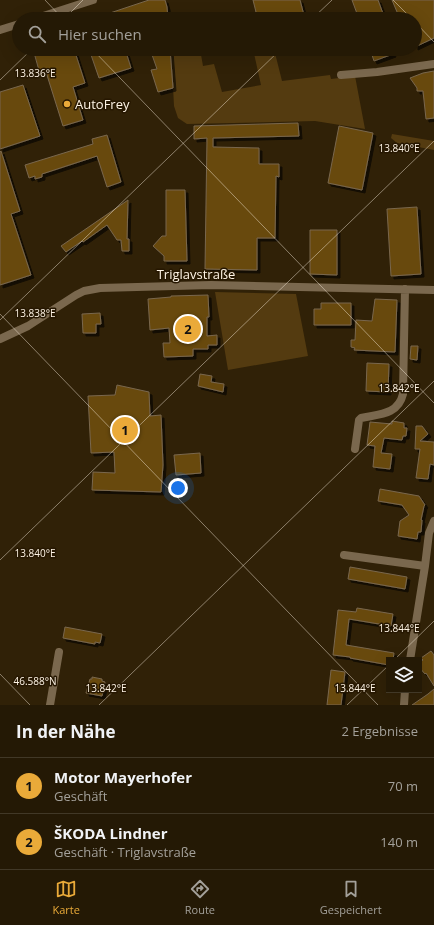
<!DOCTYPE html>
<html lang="de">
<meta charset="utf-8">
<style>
body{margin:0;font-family:"Open Sans",sans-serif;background:#302613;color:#f1f3f6}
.controls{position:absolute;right:12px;bottom:12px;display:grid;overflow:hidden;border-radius:0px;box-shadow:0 4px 16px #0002}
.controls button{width:36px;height:36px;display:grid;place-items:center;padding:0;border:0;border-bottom:1px solid #413827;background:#241905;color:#f1f3f6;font:20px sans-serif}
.you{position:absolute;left:178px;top:488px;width:14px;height:14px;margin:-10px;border:3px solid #fff;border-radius:50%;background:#1a73e8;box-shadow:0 0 0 6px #1a73e833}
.badge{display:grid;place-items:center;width:26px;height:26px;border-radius:50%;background:#eaaa39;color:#111;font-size:13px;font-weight:700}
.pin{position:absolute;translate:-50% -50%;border:2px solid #fff;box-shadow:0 1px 4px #0006}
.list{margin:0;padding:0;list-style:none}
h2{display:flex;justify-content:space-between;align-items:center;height:52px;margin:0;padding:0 16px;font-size:17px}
h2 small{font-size:13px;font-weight:400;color:#a3a09a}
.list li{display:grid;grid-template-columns:26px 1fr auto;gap:12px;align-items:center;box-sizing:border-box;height:56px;padding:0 16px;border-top:1px solid #413827}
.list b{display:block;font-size:15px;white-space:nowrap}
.list p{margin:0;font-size:13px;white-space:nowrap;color:#a3a09a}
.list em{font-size:13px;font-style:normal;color:#a3a09a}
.icon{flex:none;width:22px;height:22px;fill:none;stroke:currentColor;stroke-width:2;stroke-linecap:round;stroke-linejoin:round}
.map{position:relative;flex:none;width:434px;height:705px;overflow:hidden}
.search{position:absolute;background:#241905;box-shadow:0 4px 16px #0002;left:12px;right:12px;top:12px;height:44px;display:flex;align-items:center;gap:10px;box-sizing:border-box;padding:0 14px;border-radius:22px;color:#a3a09a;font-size:15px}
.sheet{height:164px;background:#241905}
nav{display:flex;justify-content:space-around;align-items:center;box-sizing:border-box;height:56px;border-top:1px solid #413827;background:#241905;font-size:11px;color:#a3a09a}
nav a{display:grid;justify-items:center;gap:2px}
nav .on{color:#eaaa39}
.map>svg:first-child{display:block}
.green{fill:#543b10}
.building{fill:#684910;stroke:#79674d;filter:url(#shadow)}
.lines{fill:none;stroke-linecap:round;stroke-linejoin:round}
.minor{stroke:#7a684e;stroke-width:8}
.ticks{fill:none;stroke:#fef4e5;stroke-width:1;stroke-opacity:0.45}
.poi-dot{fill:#eaaa39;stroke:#261701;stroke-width:1.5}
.labels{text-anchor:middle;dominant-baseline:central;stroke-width:3;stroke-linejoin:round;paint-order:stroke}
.poi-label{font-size:13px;fill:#fef4e5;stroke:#261701;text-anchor:start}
.street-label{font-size:13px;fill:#fef4e5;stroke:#261701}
.ticks-label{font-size:10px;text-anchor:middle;fill:#fef4e5;stroke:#261701;stroke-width:3;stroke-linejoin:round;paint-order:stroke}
</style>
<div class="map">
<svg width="434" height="705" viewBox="0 0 434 705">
<defs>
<filter id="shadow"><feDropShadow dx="3" dy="3" stdDeviation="0" flood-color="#0009"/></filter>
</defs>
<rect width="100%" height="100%" fill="#302107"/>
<path class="green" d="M 171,49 L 200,49 L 203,66 L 214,64 L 222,92 L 261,85 L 253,49 L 274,49 L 282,81 L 330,75 L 331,79 L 355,76 L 365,129 L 315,121 L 187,124 L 178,118 L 174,106 Z
M 392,134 L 434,141 L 434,150 L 397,143 L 391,138 Z
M 215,292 L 296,294 L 308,356 L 228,370 Z"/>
<path class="building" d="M 149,0 L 165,0 L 167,7 L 168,19 L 95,19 L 95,18 Z
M 253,0 L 300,0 L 305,19 L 243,19 L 242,17 L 253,14 L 253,13 L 256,12 Z
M 352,0 L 378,0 L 385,19 L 359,19 Z
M 392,0 L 434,0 L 434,38 L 415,47 L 415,19 L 400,19 Z
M 33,49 L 74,49 L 85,83 L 73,87 L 83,120 L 63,126 L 46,72 L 40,74 Z
M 89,49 L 125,49 L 131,68 L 99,78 Z
M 150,49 L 170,49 L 173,88 L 158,92 L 151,70 L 157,69 Z
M 370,49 L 391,49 L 393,54 L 374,61 Z
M 434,71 L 434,118 L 426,119 L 423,91 L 417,91 L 417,88 L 410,78 L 423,73 Z
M 23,85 L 40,136 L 0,149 L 0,92 Z
M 298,123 L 299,136 L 213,138 L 213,147 L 259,148 L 259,164 L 279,164 L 279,177 L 276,176 L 275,238 L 257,238 L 257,270 L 205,269 L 207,138 L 194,139 L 194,126 Z
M 339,126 L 373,133 L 362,190 L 328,183 Z
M 107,135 L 121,182 L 107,187 L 97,156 L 42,174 L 42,177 L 35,179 L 35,176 L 29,178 L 25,165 L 93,144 L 92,139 Z
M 1,151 L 20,211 L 11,214 L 31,275 L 0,285 L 0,152 Z
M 166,190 L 185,190 L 187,261 L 164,261 L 164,256 L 153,246 L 162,236 L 166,236 Z
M 128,200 L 127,239 L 129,239 L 129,251 L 122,251 L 121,240 L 117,240 L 107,225 L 83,242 L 82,241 L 66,252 L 61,246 Z
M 417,207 L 421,274 L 391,276 L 387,209 Z
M 310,230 L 337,230 L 337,275 L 310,274 Z
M 208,295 L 209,317 L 207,317 L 207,336 L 217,335 L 217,345 L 208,345 L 208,349 L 193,349 L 193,356 L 164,357 L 163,343 L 170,343 L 169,328 L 150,330 L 148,299 L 171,297 L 171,296 Z
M 375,299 L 397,300 L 395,352 L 354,350 L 355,348 L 351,347 L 351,340 L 355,340 L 356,320 L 372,321 Z
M 321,303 L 351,303 L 351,325 L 314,325 L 314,309 L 321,309 Z
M 100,313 L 101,324 L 96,324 L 96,333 L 83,333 L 82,314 Z
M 411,346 L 418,346 L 417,360 L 410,359 Z
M 367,363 L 389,364 L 388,392 L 366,391 Z
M 200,374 L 212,376 L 211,382 L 224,384 L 223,392 L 198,386 Z
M 117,385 L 149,392 L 150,416 L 161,415 L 163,465 L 161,492 L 92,490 L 93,472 L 115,473 L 114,452 L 91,453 L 88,396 L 115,395 Z
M 392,421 L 404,423 L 404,428 L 407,428 L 406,436 L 403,436 L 402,440 L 384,438 L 381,453 L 392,454 L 390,469 L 373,467 L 375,446 L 367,445 L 370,422 L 392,424 Z
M 416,426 L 422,426 L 428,434 L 420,441 L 434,442 L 434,465 L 430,464 L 428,479 L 416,478 L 420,449 L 415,449 Z
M 200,453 L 201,473 L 176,475 L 174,455 Z
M 380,489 L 419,496 L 425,505 L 424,506 L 421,520 L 422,520 L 421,532 L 418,532 L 417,539 L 398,536 L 400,521 L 409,515 L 402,505 L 378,501 Z
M 350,567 L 407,577 L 405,589 L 348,579 Z
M 357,608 L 393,614 L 391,626 L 349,619 L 346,645 L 394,653 L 393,660 L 389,660 L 389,665 L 350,658 L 350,657 L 333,655 L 338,610 L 356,612 Z
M 65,627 L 102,634 L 100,643 L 95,642 L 95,644 L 63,638 Z
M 431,651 L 434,655 L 434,686 L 426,673 L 425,674 L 419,667 L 419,663 L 423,660 L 421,658 Z
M 331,670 L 345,672 L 341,705 L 327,705 Z
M 92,677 L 102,679 L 102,681 L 105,682 L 102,696 L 86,693 L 90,679 L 92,679 Z
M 434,689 L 434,705 L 412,705 L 428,694 Z"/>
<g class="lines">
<path class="minor" d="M 34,19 L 93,0
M 0,30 L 19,24
M 341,75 L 377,72 L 434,64
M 0,339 L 28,326 L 76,295 L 84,291 L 100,288 L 211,285 L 434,290
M 355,449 L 359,420 L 361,418 C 379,414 398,415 403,394 L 405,289
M 344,555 L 425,566
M 410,660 L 425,566 L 429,533 L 434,521
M 50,705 L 59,652
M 404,705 L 405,690"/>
</g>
<path class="ticks" d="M 45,0 L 63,19M 393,0 L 412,19M 64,19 L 83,0M 312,19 L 332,0M 415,22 L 434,42M 92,49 L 434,403M 0,80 L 32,49M 0,314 L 378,705M 0,320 L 281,49M 0,560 L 434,141M 394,660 L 434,621M 0,674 L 30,705M 99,705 L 434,381M 347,705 L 389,665"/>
<circle class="poi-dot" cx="67" cy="104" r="4"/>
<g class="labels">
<g class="poi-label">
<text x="75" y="104">AutoFrey</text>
</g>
<g class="street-label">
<text x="196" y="274">Triglavstraße</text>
</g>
</g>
<g class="ticks-label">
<text x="35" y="77">13.836°E</text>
<text x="399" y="152">13.840°E</text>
<text x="35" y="317">13.838°E</text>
<text x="399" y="392">13.842°E</text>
<text x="35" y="557">13.840°E</text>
<text x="399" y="632">13.844°E</text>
<text x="35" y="685">46.588°N</text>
<text x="106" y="692">13.842°E</text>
<text x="355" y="692">13.844°E</text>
</g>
</svg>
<div class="controls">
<button><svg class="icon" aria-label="layers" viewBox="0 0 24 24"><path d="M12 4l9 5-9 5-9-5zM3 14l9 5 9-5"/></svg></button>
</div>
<div class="you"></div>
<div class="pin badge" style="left:125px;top:430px">1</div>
<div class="pin badge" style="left:188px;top:329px">2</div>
<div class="search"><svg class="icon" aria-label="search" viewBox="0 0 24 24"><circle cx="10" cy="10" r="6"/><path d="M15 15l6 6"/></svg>Hier suchen</div>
</div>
<section class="sheet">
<h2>In der Nähe<small>2 Ergebnisse</small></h2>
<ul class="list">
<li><span class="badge">1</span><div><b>Motor Mayerhofer</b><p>Geschäft</p></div><em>70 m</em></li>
<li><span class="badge">2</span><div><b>ŠKODA Lindner</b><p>Geschäft · Triglavstraße</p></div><em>140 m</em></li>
</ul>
</section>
<nav>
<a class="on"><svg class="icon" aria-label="map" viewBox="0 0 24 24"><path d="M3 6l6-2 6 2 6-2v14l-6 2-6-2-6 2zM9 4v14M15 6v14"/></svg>Karte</a>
<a><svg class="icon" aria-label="directions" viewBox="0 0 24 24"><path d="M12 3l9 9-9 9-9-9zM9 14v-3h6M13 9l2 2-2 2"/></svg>Route</a>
<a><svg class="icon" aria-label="saved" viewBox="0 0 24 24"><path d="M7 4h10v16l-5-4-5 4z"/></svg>Gespeichert</a>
</nav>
